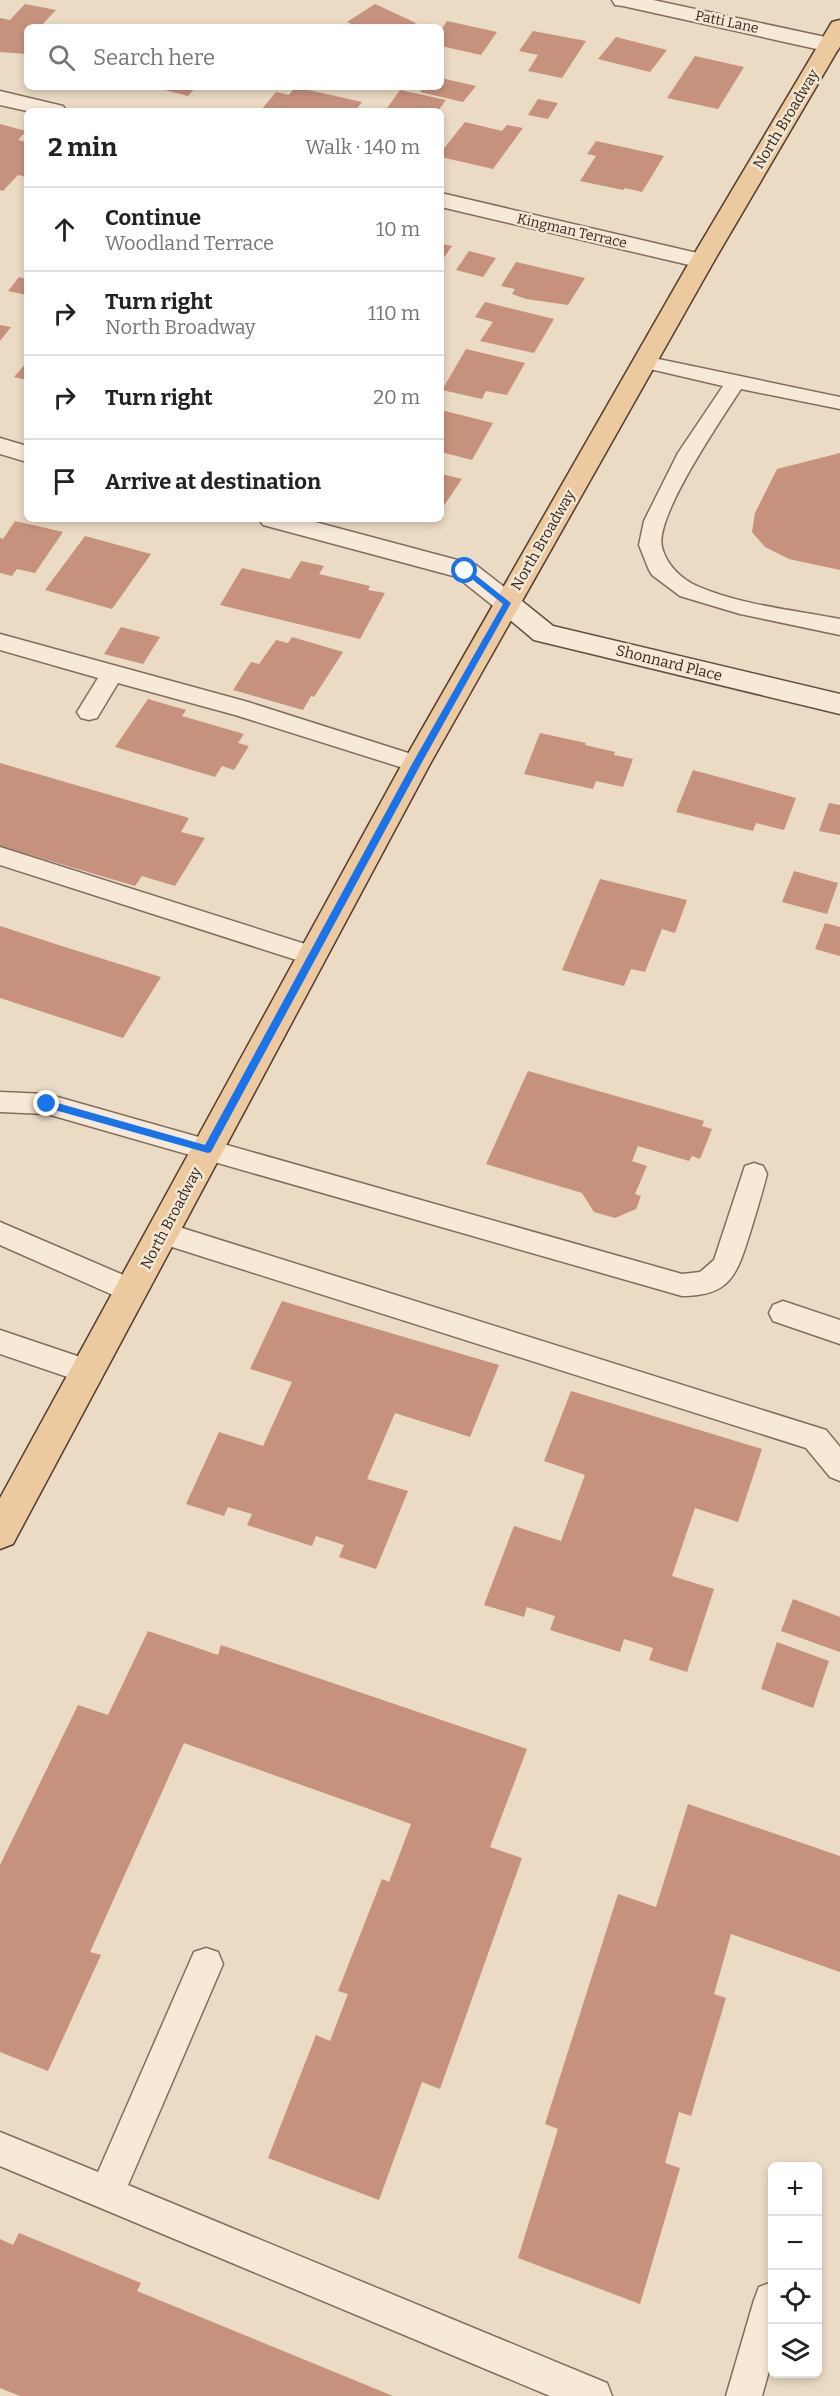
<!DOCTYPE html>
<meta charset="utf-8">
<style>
body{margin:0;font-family:Bitter,serif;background:#f2f2f2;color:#222}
.controls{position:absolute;right:18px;bottom:18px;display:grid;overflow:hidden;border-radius:9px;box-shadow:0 3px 9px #0003}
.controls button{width:54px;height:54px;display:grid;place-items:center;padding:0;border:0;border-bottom:2px solid #e0e0e0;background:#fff;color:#222;font:30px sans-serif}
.stop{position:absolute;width:18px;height:18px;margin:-14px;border:4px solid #1a73e8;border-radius:50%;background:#fff}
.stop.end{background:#1a73e8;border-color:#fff;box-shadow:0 2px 6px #0008}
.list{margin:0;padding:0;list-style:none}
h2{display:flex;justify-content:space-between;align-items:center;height:78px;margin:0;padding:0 24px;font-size:26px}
h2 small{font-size:20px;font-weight:400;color:#767676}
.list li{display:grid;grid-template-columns:39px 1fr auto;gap:18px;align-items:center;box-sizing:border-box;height:84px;padding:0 24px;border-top:2px solid #e0e0e0}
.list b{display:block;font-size:22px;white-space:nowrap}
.list p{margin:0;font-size:20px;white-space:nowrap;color:#767676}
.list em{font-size:20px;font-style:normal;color:#767676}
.icon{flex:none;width:33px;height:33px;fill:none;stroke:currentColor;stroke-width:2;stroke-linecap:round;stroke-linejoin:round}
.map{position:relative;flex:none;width:840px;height:2396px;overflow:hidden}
.search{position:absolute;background:#fff;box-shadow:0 3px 9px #0003;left:24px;top:24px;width:420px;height:66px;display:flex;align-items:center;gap:15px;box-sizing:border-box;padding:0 21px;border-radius:9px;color:#767676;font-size:22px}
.panel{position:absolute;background:#fff;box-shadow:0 3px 9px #0003;left:24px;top:108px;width:420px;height:414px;border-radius:9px}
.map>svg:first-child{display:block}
.building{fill:#c6927d}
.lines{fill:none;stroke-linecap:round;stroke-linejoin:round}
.lane-casing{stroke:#846c5c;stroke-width:3}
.street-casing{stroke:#846c5c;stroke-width:3}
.secondary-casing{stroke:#664e3f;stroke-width:3}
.primary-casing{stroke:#523b30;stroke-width:3}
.lane{fill:#f6e9d7;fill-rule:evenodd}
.street{fill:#f6e9d7;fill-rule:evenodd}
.secondary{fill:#f6e9d7;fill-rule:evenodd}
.primary{fill:#ecc99f;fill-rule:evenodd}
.route{fill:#1a73e8}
.labels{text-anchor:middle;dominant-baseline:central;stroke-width:5;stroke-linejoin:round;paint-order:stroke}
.far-street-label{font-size:14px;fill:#35271f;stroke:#f3e6d3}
.street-label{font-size:15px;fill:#35271f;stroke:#f3e6d3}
</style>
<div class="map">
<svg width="840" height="2396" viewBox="0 0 840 2396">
<rect width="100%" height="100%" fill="#ebdac4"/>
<path class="building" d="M 25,4 L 56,10 L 40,27 L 27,27 L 27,54 L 0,52 L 0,18 L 10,20 Z
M 375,4 L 416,23 L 409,27 L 358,27 L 347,22 Z
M 447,21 L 497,32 L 481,55 L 441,46 L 441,30 Z
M 533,31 L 586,41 L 562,78 L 528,71 L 538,55 L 519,51 Z
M 616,37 L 667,50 L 650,72 L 598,59 Z
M 695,56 L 744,67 L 718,109 L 667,98 Z
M 441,78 L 476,86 L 463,102 L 420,92 L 424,87 L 441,87 Z
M 153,87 L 196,87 L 188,96 Z
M 295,87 L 362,102 L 355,111 L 261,110 L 276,92 L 289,95 Z
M 400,90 L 446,100 L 438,111 L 385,111 Z
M 538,99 L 558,103 L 548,119 L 528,115 Z
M 465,122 L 502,131 L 507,125 L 523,128 L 493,169 L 441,157 L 441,152 Z
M 0,124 L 26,131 L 18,140 L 27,142 L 27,177 L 18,175 L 3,191 L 0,190 Z
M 596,141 L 664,156 L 642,192 L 625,188 L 623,190 L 580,181 L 596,156 L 587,154 Z
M 441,244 L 452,246 L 441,262 Z
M 469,251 L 496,258 L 483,277 L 456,270 Z
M 516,262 L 585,278 L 568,305 L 526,299 L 512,294 L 515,289 L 501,286 Z
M 19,277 L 27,279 L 27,295 L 8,291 Z
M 485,302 L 554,319 L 534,353 L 480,341 L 493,322 L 475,317 Z
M 0,325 L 11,327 L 0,341 Z
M 466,349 L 525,363 L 507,395 L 486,391 L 482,399 L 442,390 Z
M 27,362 L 27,380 L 14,377 Z
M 441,410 L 493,423 L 472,460 L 441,452 Z
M 840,453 L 840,570 L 789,559 L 765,547 L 752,532 L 755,513 L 777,469 Z
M 441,474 L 462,479 L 441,510 Z
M 15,521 L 63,532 L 35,573 L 17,569 L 12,576 L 0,573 L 0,538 L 3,539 Z
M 85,536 L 151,554 L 112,609 L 45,590 Z
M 301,561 L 324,566 L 319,574 L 370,586 L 368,590 L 385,593 L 360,639 L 220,605 L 242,568 L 290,579 Z
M 121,627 L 160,637 L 143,664 L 104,654 Z
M 292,637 L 343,652 L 314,697 L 311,696 L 303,710 L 233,690 L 251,662 L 259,664 L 276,640 L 288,643 Z
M 148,699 L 186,710 L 182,716 L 244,734 L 238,743 L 249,746 L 234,770 L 222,766 L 215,777 L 115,747 Z
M 540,733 L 586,743 L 585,745 L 615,752 L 614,755 L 633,759 L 623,787 L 596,781 L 593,789 L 524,774 Z
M 0,763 L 189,818 L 181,832 L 205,838 L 175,886 L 142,876 L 135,886 L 0,846 Z
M 693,770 L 796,798 L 784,830 L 756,823 L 753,831 L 676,812 Z
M 829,803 L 840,805 L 840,835 L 819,831 Z
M 794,871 L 838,883 L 827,914 L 782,902 Z
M 600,879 L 687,900 L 675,933 L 662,929 L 645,972 L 631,969 L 624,986 L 562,970 Z
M 825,923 L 840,927 L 840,956 L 815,949 Z
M 0,926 L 68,948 L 161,977 L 123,1038 L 0,998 Z
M 528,1071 L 704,1121 L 702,1126 L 712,1129 L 700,1159 L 692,1156 L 689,1161 L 638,1146 L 632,1161 L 647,1166 L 635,1194 L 641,1196 L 636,1209 L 615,1218 L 594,1212 L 582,1193 L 486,1164 Z
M 282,1301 L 499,1365 L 470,1437 L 395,1413 L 367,1479 L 408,1491 L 376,1569 L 339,1557 L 344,1545 L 316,1536 L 312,1546 L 247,1525 L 252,1514 L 228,1507 L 224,1516 L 186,1504 L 219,1432 L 263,1446 L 292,1382 L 250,1369 Z
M 571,1391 L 762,1449 L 738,1522 L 695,1508 L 672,1576 L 714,1589 L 687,1672 L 649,1660 L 653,1648 L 624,1639 L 620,1652 L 550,1630 L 555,1616 L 527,1607 L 524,1617 L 484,1605 L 514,1526 L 561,1541 L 585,1475 L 544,1461 Z
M 793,1599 L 840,1617 L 840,1652 L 781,1631 Z
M 148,1631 L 218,1655 L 221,1645 L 527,1749 L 490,1847 L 522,1858 L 440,2089 L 422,2082 L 379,2200 L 268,2158 L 316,2035 L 330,2041 L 348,1994 L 338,1991 L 382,1879 L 389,1882 L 411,1824 L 184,1743 L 90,1952 L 101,1955 L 48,2071 L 0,2052 L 0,1865 L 78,1705 L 108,1715 Z
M 777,1642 L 829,1661 L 813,1708 L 761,1689 Z
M 688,1804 L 840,1856 L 840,1972 L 731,1934 L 714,1994 L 726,1998 L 691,2116 L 679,2112 L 665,2163 L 680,2168 L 640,2304 L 518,2258 L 558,2129 L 545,2124 L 618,1894 L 656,1907 Z
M 19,2233 L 141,2283 L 137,2291 L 393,2396 L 20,2396 L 0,2388 L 0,2239 L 13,2245 Z"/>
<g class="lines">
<defs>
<path id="lane" d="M 644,356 L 840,397 L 840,409 L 741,389 C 723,417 654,517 662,547 C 666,564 681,579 697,586 C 741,605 793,610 840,619 L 840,635 L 740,614 L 680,596 L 652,575 L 649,570 L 639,545 L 644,521 L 678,453 L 723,386 L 637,366 L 634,362 L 637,358 Z
M 0,634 L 248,702 L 424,758 L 428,764 L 424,770 L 416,772 L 235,715 L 118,683 L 97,718 L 89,720 L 81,718 L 77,712 L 98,678 L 0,650 Z
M 0,847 L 321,949 L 325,956 L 321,963 L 312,965 L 0,865 Z
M 0,1092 L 47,1094 L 682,1274 L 700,1272 L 714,1260 L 745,1166 L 754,1163 L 763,1166 L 767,1174 C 762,1194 756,1213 750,1233 C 737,1274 731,1296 682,1296 L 47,1114 L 0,1112 Z
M 0,1222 L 142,1283 L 146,1291 L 142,1299 L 132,1303 L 122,1299 L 0,1245 Z
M 163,1222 L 826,1430 L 840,1447 L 840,1481 L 830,1477 L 806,1448 L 153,1241 L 149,1233 L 153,1225 Z
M 783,1301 L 840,1320 L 840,1344 L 773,1321 L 769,1313 L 773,1305 Z
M 0,1330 L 98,1363 L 102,1372 L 98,1381 L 88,1384 L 0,1354 Z
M 206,1948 L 218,1952 L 223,1964 L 128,2185 L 607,2383 L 612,2396 L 550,2396 L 0,2166 L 0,2132 L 98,2172 L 194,1952 Z
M 772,2282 L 772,2360 L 762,2396 L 726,2396 L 754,2300 L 759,2287 Z"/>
<path id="street" d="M 612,0 L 653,0 L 830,38 L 838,40 L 840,46 L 838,50 L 830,52 L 623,6 L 615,5 Z
M 0,91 L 63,106 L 66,111 L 27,111 L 0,105 Z
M 441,193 L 710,256 L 714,261 L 710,266 L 702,268 L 441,207 Z
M 0,438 L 27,446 L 27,462 L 0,454 Z
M 259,519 L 304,519 L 476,565 L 517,597 L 521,603 L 517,609 L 507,612 L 497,609 L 457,577 L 263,525 Z"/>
<path id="secondary" d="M 507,594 L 517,597 L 553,626 L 840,694 L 840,714 L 534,640 L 497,609 L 493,603 L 497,597 Z"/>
<path id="primary" d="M 840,20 L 840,46 L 714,261 L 430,764 L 13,1544 L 0,1549 L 0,1498 L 402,764 L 690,261 L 829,27 L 832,22 Z"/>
</defs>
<use href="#lane" class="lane-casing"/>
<use href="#street" class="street-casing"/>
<use href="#secondary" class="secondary-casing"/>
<use href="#primary" class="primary-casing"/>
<use href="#lane" class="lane"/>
<use href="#street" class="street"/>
<use href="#secondary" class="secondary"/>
<use href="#primary" class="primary"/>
</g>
<path class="route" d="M 463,569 L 468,569 L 511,603 L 421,764 L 211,1152 L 208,1153 L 44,1107 L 43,1104 L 47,1100 L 205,1145 L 412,764 L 503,604 L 463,572 Z"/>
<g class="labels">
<g class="far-street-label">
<text transform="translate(727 22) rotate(12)">Patti Lane</text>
<text transform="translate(572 231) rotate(13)">Kingman Terrace</text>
</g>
<g class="street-label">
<text transform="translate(786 119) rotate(-59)">North Broadway</text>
<text transform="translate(543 540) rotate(-60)">North Broadway</text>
<text transform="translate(669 663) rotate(14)">Shonnard Place</text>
<text transform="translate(171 1218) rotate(-62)">North Broadway</text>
</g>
</g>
</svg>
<div class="controls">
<button>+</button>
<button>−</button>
<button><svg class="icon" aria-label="locate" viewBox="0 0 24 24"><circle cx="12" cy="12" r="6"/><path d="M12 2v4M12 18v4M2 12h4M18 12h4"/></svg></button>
<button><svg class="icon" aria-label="layers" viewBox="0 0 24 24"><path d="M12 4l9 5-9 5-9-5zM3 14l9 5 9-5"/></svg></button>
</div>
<div class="stop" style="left:465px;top:571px"></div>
<div class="stop end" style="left:47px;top:1104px"></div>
<div class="search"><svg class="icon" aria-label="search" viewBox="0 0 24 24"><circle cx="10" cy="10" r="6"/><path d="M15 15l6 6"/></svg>Search here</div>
<section class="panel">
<h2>2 min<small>Walk · 140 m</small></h2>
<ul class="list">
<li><svg class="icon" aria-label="ahead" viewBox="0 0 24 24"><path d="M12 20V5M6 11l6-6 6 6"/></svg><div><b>Continue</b><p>Woodland Terrace</p></div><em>10 m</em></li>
<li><svg class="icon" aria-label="right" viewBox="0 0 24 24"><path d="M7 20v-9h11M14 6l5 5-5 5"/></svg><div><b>Turn right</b><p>North Broadway</p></div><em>110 m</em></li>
<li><svg class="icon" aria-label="right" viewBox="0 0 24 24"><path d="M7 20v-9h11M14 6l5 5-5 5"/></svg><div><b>Turn right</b></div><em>20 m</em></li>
<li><svg class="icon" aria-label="arrive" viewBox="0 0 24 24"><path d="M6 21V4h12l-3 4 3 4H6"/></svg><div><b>Arrive at destination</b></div></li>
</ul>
</section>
</div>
